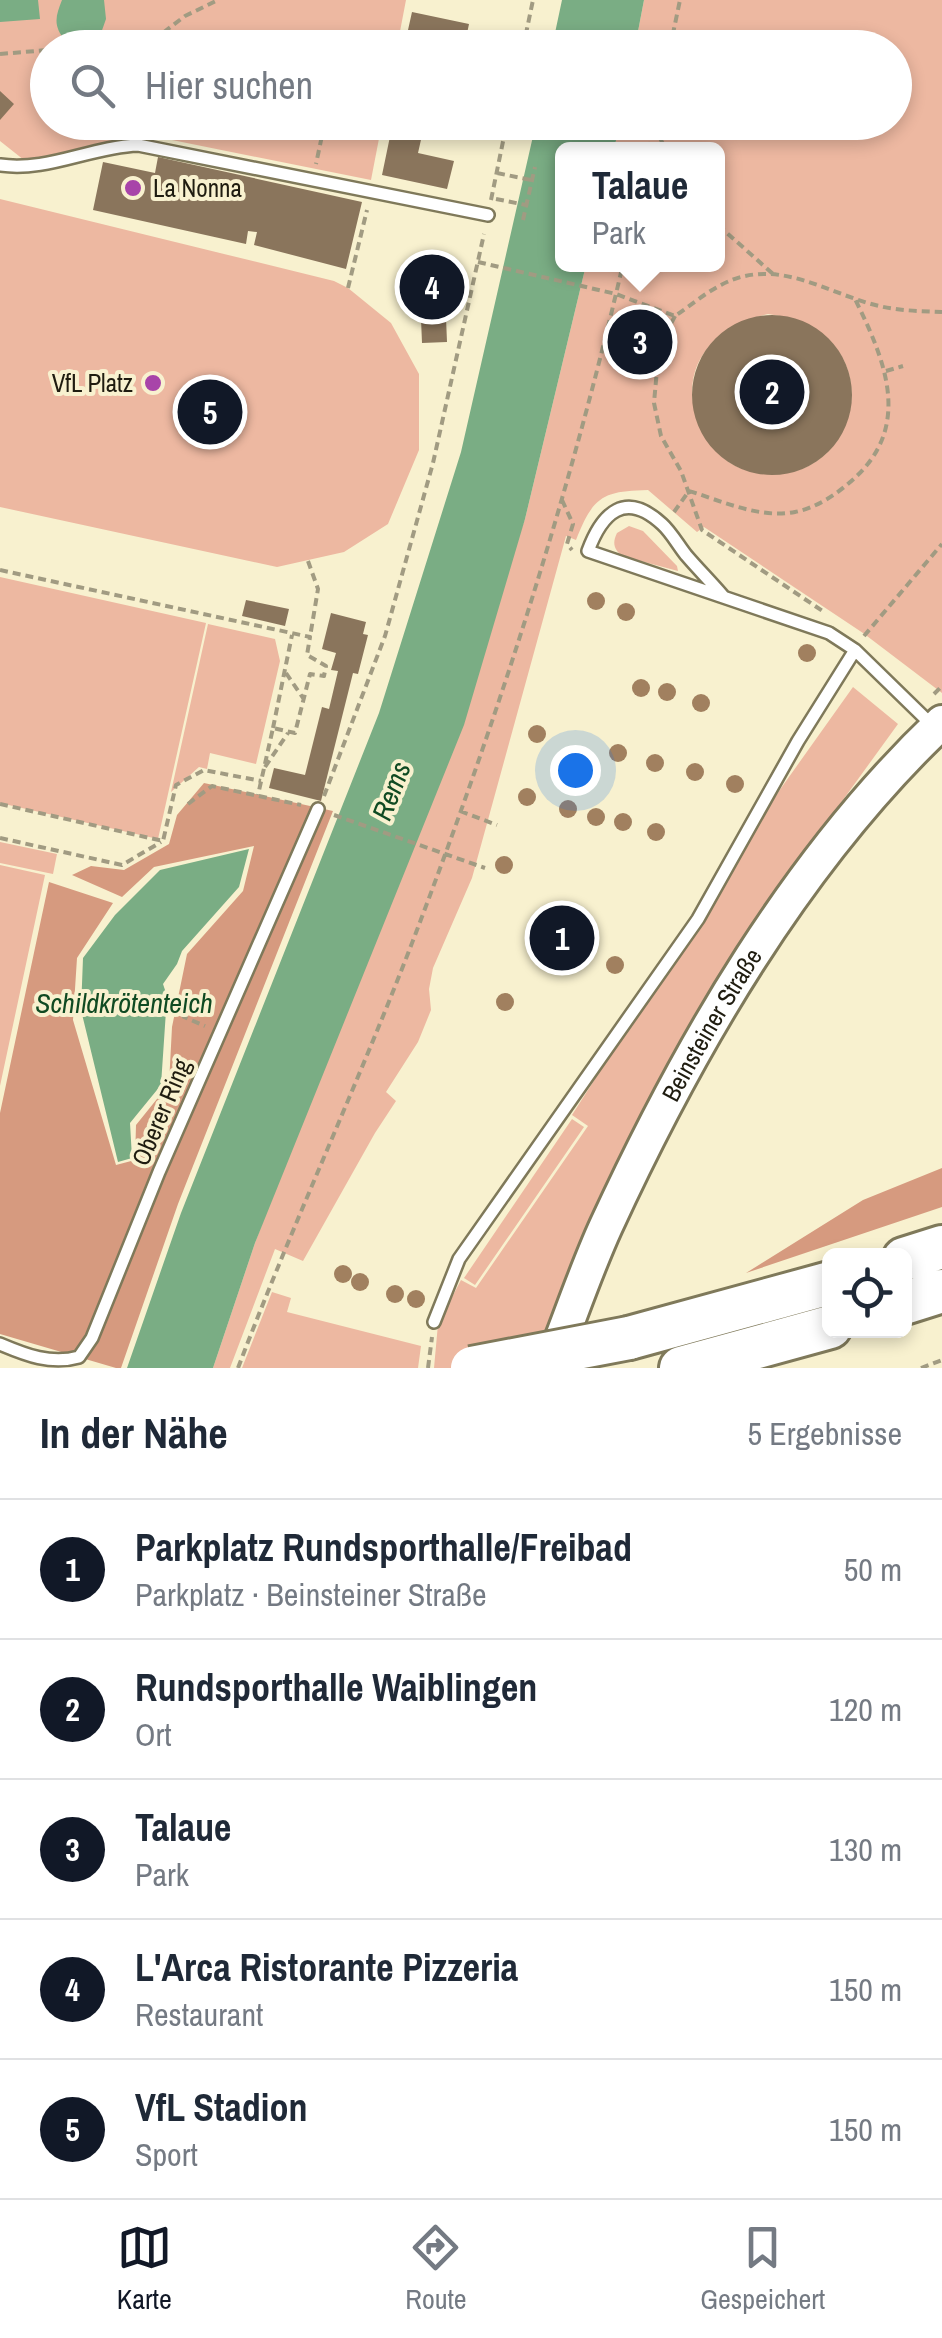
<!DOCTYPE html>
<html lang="de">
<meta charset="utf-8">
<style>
body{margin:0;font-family:"Archivo Narrow",sans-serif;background:#f2f2f3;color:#1f2937}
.controls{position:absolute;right:30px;bottom:30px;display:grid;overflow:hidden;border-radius:15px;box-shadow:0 5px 15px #0003}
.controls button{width:90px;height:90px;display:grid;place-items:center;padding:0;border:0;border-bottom:2px solid #e0e1e3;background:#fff;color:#1f2937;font:50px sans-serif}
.you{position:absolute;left:575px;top:770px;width:35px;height:35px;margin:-25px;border:8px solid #fff;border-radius:50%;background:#1a73e8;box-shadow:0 0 0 15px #1a73e833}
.badge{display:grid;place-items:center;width:65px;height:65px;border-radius:50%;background:#111827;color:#fff;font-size:32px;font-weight:700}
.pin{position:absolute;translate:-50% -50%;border:5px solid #fff;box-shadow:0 2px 10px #0006}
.popup{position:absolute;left:555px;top:142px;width:170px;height:130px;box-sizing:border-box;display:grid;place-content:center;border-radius:15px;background:#fff;filter:drop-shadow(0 2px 8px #0005);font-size:32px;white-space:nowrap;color:#747a83}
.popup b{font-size:38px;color:#1f2937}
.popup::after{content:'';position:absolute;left:50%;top:100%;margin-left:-20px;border:20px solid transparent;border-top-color:#fff}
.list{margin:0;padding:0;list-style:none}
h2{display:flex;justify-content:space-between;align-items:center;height:130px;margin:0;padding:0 40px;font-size:42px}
h2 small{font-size:32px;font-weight:400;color:#747a83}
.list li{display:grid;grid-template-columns:65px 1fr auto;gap:30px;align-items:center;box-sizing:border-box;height:140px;padding:0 40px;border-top:2px solid #e0e1e3}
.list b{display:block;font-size:38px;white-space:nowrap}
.list p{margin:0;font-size:32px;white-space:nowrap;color:#747a83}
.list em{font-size:32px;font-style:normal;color:#747a83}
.icon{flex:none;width:55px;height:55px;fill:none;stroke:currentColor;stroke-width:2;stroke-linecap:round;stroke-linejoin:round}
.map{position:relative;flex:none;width:942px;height:1368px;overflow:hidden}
.search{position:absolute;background:#fff;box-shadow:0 5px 15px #0003;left:30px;right:30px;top:30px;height:110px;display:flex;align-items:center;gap:25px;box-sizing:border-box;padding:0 35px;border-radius:55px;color:#747a83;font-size:38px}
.sheet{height:830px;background:#fff}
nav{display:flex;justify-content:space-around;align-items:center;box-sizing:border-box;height:140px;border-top:2px solid #e0e1e3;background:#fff;font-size:28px;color:#747a83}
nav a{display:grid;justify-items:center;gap:5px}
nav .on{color:#111827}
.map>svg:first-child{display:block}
.green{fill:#edb8a1;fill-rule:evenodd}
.forest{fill:#d69a7f}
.water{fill:#7aad84}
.building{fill:#8a755c}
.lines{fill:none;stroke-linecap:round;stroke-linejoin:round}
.lane-casing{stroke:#7f795a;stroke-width:16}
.secondary-casing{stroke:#7f795a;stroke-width:38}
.highway-casing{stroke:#7f795a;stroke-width:48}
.path{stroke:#a19b82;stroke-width:4;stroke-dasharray:8 5;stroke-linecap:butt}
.lane{stroke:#fff;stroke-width:11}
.secondary{stroke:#fff;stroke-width:32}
.highway{stroke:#fff;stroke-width:42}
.highway-bridge-casing{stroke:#7f795a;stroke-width:48;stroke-linecap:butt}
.highway-bridge{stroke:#fff;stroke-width:42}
.tree{fill:#a1805f}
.poi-dot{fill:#a844a9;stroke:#f8f1cf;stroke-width:4}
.labels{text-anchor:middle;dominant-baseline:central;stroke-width:8;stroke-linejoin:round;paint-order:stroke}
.poi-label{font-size:25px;fill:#1f1c10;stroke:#f8f1cf;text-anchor:start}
.street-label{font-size:25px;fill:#1f1c10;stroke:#f8f1cf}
.water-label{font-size:28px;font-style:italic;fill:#0f4a22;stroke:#f8f1cf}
</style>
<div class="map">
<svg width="942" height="1368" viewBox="0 0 942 1368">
<rect width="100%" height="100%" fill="#f8f1cf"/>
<path class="green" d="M 0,0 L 406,0 L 397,47 L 48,48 L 48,122 L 382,123 L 371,180 L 167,139 C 117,136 76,147 29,164 L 0,141 Z
M 644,0 L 942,0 L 942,693 L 863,633 L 704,527 L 697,532 L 648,490 C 602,491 593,497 576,540 L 566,536 L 472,878 L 433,968 L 429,989 L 431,1010 L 418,1042 L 386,1092 L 396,1101 L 375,1133 L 303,1261 L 275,1249 L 230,1368 L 213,1368 L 255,1243 L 525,519 L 586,265 L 718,264 L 718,150 L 614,149 L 620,123 L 894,122 L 894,48 L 635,47 ZM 768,314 C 903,330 859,502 746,470 C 725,464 707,445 699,424 C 676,367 714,326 768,314 Z
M 0,199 L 334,281 L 348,288 L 391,323 L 419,374 L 419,450 L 388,524 L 344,552 L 277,567 L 0,507 Z
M 629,526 L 643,531 L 677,566 L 678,571 L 622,556 C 614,549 612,543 617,533 Z
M 0,577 L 206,623 L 158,839 L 0,803 Z
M 208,624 L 275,639 L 280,661 L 256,764 L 210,753 L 207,769 L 199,767 L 171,792 Z
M 853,687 L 898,724 L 737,946 L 678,1048 L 534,1368 L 434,1368 L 438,1324 L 461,1280 L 476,1288 L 588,1126 L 572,1115 L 779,791 Z
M 0,842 L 57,854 L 53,874 L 0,863 Z
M 0,865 L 45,875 L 0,1086 Z
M 572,1119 L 584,1127 L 475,1285 L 464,1278 Z
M 272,1292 L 291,1298 L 287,1312 L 421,1346 L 418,1368 L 242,1368 Z"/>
<path class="forest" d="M 204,783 L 333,811 L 178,1204 L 121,1368 L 116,1368 L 0,1334 L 0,1113 L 49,882 L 113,903 L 77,958 L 73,1020 L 116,1165 L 135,1160 L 136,1125 L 169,1084 L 172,1027 L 187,954 L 243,891 L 254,846 L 154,867 L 122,897 L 72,875 L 91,866 L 124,870 L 169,844 L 177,815 Z
M 942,1168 L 942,1207 L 746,1273 L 863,1200 Z"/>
<path class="water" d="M 0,0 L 38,0 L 40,19 L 0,22 Z
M 62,0 L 104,0 L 106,19 L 100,36 L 85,44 L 66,41 C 52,26 56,15 62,0 Z
M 562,0 L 644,0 L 635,47 L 552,47 Z
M 536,123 L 620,123 L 614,149 L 562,150 L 562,264 L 586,265 L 525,519 L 464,725 L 255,1243 L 213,1368 L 127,1368 L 181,1213 L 379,713 L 461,452 Z
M 249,849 L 239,887 L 182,951 L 177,964 L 163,984 L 167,996 L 161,1085 L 130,1123 L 132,1158 L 118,1162 L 81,1010 L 83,958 L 115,915 L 160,870 Z"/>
<path class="building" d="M 412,12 L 469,24 L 464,48 L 404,48 Z
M 0,91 L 14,104 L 0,120 Z
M 393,122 L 425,122 L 418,153 L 454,161 L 447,189 L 382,175 Z
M 158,157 L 362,202 L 346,269 L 254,245 L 257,232 L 248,231 L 246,244 L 93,210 L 103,162 L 155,173 Z
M 444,269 L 447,342 L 422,343 L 419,270 Z
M692 395a80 80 0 1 1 160 0a80 80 0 1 1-160 0Z
M 246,600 L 289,609 L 285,626 L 242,616 Z
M 331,613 L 366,622 L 363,634 L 368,635 L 358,674 L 353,673 L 321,801 L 269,788 L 274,768 L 305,775 L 322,707 L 329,709 L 338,671 L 331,670 L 336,653 L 322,649 Z"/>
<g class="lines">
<defs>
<path id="lane" d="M 0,165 C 47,172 90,147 138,145 L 488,215
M 723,596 C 711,582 698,569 686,555 C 678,545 671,532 662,524 C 625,490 602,513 588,551 L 829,633 L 855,650 L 935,728
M 434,1322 L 459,1259 L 698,919 L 798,741 L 855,650
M 0,1344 C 26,1355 51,1365 79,1357 L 92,1338 L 159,1172 L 318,809"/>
<g id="secondary">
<path id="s1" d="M 550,1368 C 569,1321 585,1272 606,1226 C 689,1046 797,859 942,722"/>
</g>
<path id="highway" d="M 904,1259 L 942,1247
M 904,1303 L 942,1291
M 629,1338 L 830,1283
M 681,1368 L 830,1327"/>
</defs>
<use href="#lane" class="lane-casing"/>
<use href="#secondary" class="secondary-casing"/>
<use href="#highway" class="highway-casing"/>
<path class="path" d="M 143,48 L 185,16 L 218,0
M 523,48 L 533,0
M 670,48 L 680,0
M 0,54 L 48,50
M 252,122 L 323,131 L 316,164
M 654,126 L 666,150
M 649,150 L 655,122
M 497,173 L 531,180
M 496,199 L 526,205
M 491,200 L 507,122
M 523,220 L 535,167
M 718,225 L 773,274
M 478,262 L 616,294 L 675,316 C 690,306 705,293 721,285 C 777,255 827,294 879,306 C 900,311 921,311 942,312
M 348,288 L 367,210
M 675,316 L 659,347 L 654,403 L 661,436 L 681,471 L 702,530 L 824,612
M 886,371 L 903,366
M 562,500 L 573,524 L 567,544 L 572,550
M 674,512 L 689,491 C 722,501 760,519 795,512 C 815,508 834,496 849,483 C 914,429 886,362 855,299
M 308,561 L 318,589 L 310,637
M 0,570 L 310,637 L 307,655 L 326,666 L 324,676 L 310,674 L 295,733 L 273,728 L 258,795
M 864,636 L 942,544
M 286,673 L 303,698
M 934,694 L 942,686
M 273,728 L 292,635
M 265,767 L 288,733
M 324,796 L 385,636 L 433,463 L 484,234
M 0,804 L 163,841 L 176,785 L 204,770 L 261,781
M 188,804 L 212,786 L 301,805
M 460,811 L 497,825
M 334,815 L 485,868
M 0,838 L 122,865 L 161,842
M 174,1003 L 184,1017 L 205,1026
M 238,1368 C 296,1215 366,1067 423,914 C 503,702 572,485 623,264
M 428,1368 L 432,1337
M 921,1368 L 942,1360"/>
<use href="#lane" class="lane"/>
<use href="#secondary" class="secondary"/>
<use href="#highway" class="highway"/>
<defs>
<path id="highway-bridge" d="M 472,1368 L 629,1338"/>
</defs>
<use href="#highway-bridge" class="highway-bridge-casing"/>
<use href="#highway-bridge" class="highway-bridge"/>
</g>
<g class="tree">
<circle cx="596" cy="601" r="9"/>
<circle cx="626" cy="612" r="9"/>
<circle cx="807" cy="653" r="9"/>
<circle cx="641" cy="688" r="9"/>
<circle cx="667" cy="692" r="9"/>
<circle cx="701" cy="703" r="9"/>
<circle cx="537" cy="734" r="9"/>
<circle cx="618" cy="753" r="9"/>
<circle cx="655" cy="763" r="9"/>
<circle cx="695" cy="772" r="9"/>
<circle cx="735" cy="784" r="9"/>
<circle cx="527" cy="797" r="9"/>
<circle cx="568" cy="809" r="9"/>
<circle cx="596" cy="817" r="9"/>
<circle cx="623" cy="822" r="9"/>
<circle cx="656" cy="832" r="9"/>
<circle cx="504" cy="865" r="9"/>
<circle cx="615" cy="965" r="9"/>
<circle cx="505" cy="1002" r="9"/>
<circle cx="343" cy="1274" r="9"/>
<circle cx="360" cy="1282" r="9"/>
<circle cx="395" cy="1294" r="9"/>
<circle cx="416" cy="1299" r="9"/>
</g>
<g class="poi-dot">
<circle cx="133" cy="188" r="10"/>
<circle cx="153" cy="383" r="10"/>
</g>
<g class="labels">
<g class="poi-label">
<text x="153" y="188">La Nonna</text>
<text x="133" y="383" text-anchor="end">VfL Platz</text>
</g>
<g class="street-label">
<text stroke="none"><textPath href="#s1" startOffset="380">Beinsteiner Straße</textPath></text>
<text transform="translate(161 1112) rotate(-67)">Oberer Ring</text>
</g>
<g class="water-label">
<text transform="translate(391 791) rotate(-69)">Rems</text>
<text x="124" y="1003">Schildkrötenteich</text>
</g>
</g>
</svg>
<div class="controls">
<button><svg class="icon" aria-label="locate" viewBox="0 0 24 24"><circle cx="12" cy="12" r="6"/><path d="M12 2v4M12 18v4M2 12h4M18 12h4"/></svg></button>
</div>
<div class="you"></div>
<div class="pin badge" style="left:562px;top:938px">1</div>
<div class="pin badge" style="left:772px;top:392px">2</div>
<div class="pin badge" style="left:640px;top:342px">3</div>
<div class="popup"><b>Talaue</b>Park</div>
<div class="pin badge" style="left:432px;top:287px">4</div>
<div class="pin badge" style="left:210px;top:412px">5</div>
<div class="search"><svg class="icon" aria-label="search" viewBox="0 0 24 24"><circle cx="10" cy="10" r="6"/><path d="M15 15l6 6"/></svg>Hier suchen</div>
</div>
<section class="sheet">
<h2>In der Nähe<small>5 Ergebnisse</small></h2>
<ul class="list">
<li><span class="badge">1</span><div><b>Parkplatz Rundsporthalle/Freibad</b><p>Parkplatz · Beinsteiner Straße</p></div><em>50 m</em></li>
<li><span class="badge">2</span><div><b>Rundsporthalle Waiblingen</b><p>Ort</p></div><em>120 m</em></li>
<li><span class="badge">3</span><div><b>Talaue</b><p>Park</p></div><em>130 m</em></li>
<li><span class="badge">4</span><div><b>L'Arca Ristorante Pizzeria</b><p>Restaurant</p></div><em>150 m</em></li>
<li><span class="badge">5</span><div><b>VfL Stadion</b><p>Sport</p></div><em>150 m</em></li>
</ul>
</section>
<nav>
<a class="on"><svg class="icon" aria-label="map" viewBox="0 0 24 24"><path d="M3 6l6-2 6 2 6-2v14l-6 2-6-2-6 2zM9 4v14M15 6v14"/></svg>Karte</a>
<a><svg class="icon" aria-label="directions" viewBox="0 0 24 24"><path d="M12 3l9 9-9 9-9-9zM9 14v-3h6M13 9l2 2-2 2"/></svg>Route</a>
<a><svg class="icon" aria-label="saved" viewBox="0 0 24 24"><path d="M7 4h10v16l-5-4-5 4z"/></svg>Gespeichert</a>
</nav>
